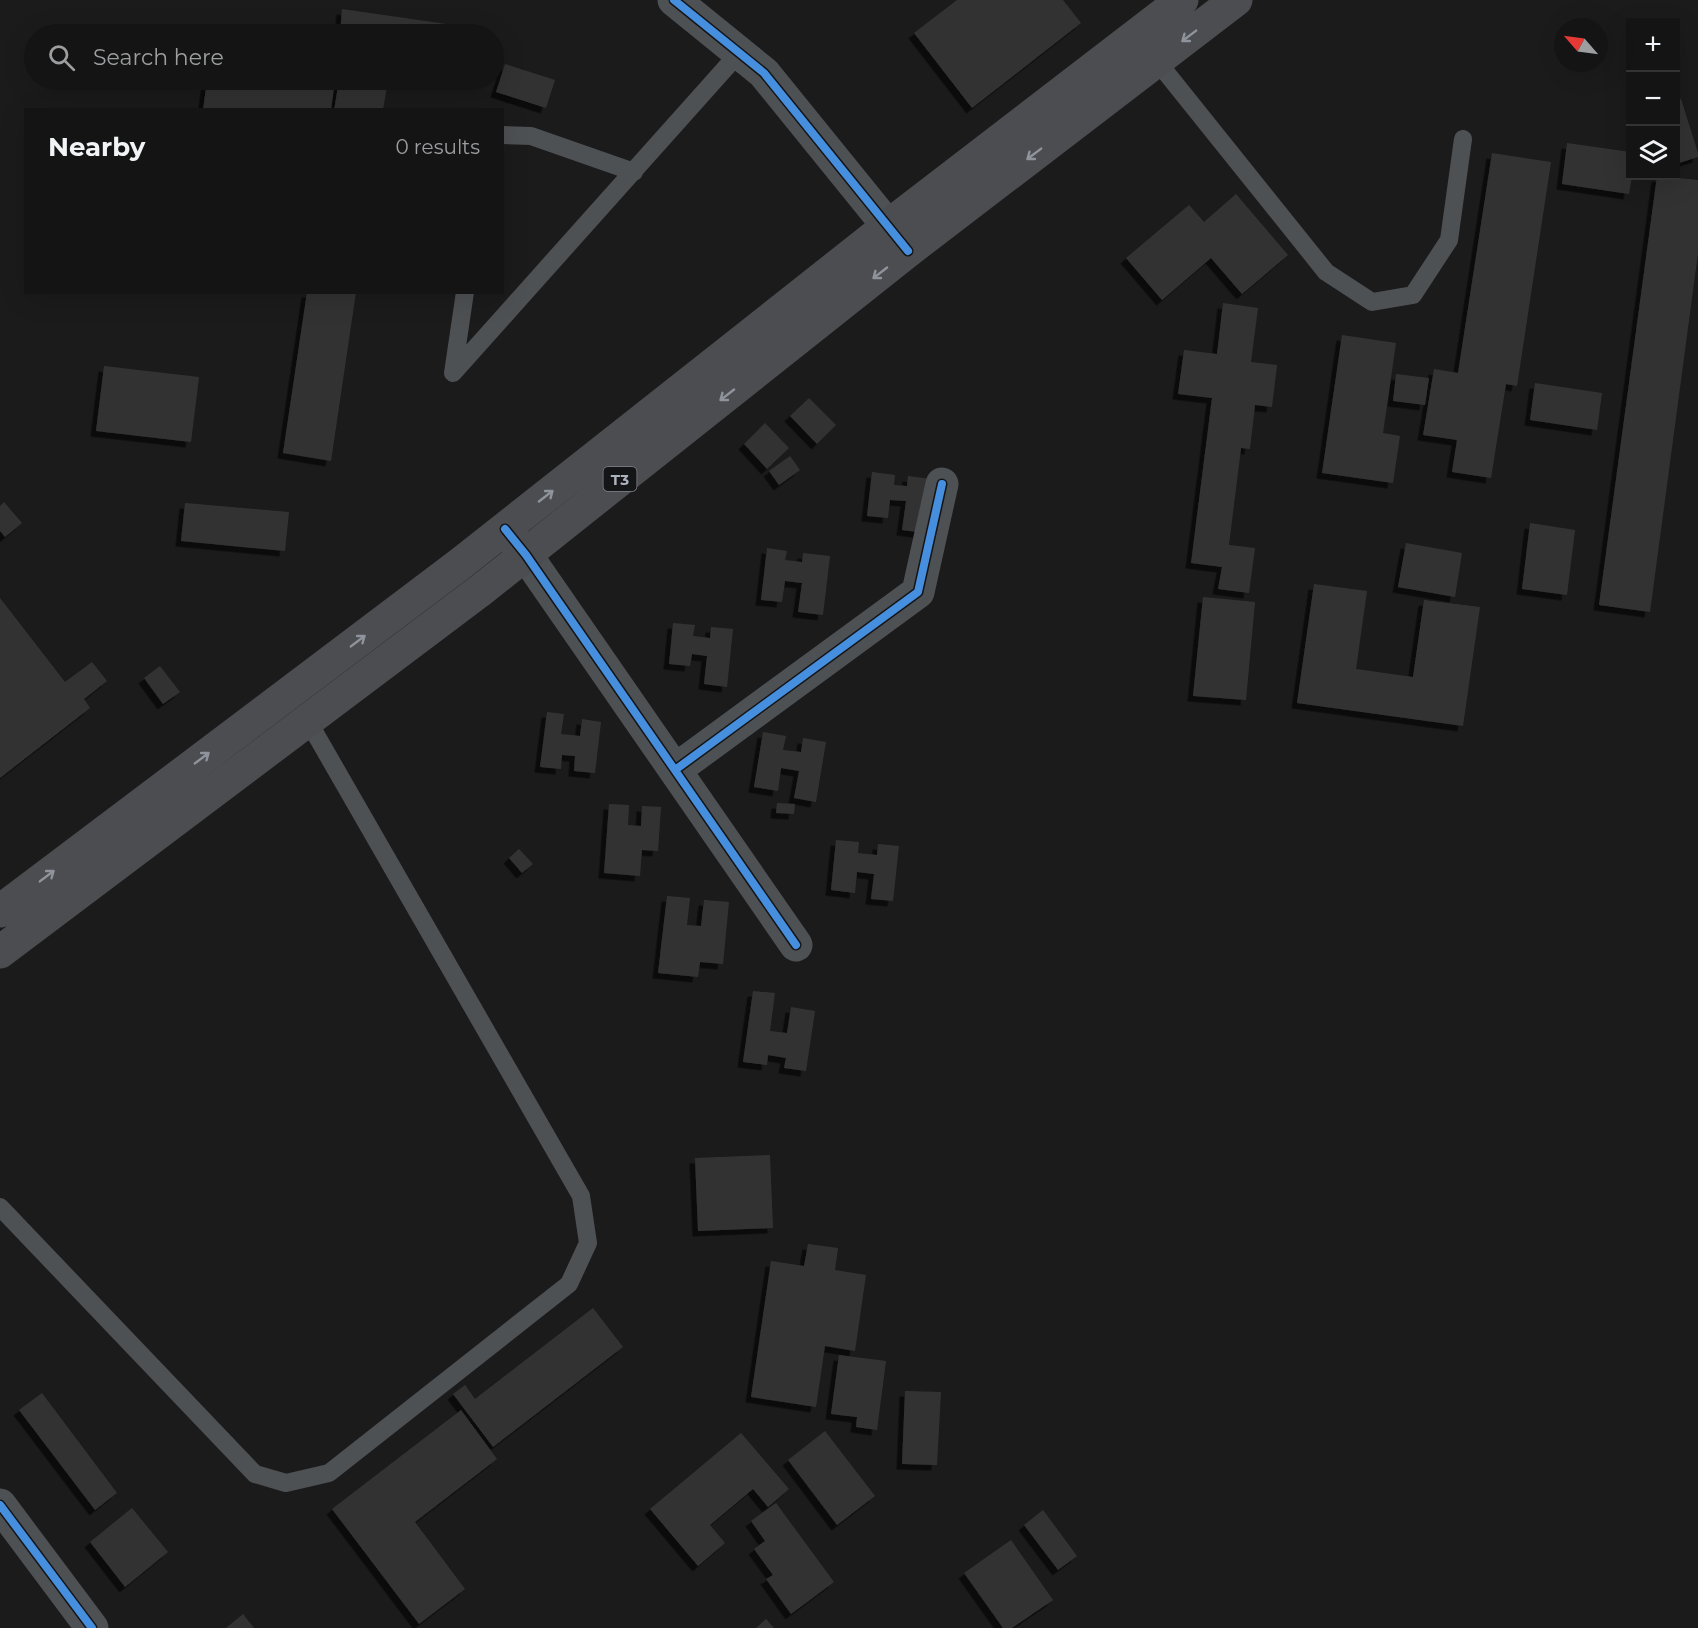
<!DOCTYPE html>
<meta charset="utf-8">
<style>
body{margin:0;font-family:Montserrat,sans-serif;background:#1d1d1d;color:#f1f3f6}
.controls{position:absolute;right:18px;top:18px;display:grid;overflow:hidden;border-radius:0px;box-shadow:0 6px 24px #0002}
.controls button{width:54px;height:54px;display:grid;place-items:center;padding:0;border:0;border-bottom:2px solid #333334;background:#141414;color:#f1f3f6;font:30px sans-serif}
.compass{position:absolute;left:1554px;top:18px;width:54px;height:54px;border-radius:50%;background:#141414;box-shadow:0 6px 24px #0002;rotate:298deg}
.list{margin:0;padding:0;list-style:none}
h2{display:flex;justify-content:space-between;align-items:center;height:78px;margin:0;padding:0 24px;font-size:26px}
h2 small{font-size:20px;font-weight:400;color:#9d9ea0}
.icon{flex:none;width:33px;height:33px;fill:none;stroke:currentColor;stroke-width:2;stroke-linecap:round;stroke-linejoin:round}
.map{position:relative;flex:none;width:1698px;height:1628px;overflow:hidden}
.search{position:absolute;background:#141414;box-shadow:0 6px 24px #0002;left:24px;top:24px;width:480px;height:66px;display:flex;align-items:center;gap:15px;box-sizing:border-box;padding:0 21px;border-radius:33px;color:#9d9ea0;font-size:22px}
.panel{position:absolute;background:#141414;box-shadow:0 6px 24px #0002;left:24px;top:108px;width:480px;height:186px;border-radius:0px}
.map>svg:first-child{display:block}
.building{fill:#333;filter:url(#shadow)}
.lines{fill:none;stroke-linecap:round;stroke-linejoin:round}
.service{stroke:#4e5154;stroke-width:18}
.minor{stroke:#4e5154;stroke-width:33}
.trunk{stroke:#4c4d50;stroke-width:33}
.cycleway-casing{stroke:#141517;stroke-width:11}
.cycleway{stroke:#468fdf;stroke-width:8}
.oneway{stroke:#8f949c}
.labels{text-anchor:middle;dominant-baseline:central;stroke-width:5;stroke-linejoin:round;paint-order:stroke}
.shield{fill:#141517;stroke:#7e848a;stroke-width:1.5}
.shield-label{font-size:15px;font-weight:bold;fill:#acb3bc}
</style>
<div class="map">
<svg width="1698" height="1628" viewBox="0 0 1698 1628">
<defs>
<filter id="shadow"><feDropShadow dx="-5.5" dy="5.5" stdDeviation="0" flood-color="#0009"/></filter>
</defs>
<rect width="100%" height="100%" fill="#1b1b1b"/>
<path class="building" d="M 957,0 L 1063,0 L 1081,23 L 972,108 L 914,33 Z
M 342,9 L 446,24 L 445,34 L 340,34 Z
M 505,64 L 555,80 L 546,108 L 496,92 Z
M 207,80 L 335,80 L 331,110 L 203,110 Z
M 339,80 L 388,80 L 383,110 L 334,110 Z
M 1681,99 L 1698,153 L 1698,157 L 1679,163 L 1676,152 L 1676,101 Z
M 1567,143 L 1630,152 L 1630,176 L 1632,176 L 1629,194 L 1562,184 Z
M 1492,153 L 1551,162 L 1517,386 L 1506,384 L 1491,478 L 1452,472 L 1457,440 L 1423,435 L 1434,369 L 1458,373 Z
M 1657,176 L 1698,180 L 1698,253 L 1650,612 L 1599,605 Z
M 1236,194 L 1288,255 L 1242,294 L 1211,258 L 1162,300 L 1126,258 L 1189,205 L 1204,222 Z
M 307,292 L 356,292 L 331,461 L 283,453 Z
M 1223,303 L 1258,308 L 1251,362 L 1277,365 L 1272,407 L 1255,405 L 1250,449 L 1241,448 L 1229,545 L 1255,548 L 1249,593 L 1218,589 L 1222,567 L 1191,563 L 1212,398 L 1178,394 L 1184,350 L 1217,354 Z
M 1342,335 L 1396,343 L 1383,433 L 1400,436 L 1393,483 L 1322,473 Z
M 104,366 L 199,377 L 191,442 L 96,431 Z
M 1396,374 L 1429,378 L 1425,405 L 1393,401 Z
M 1535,383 L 1602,393 L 1597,430 L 1530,420 Z
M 809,398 L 836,425 L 817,444 L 790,416 Z
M 765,423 L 789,448 L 767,469 L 744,444 Z
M 790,456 L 800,470 L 779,485 L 769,471 Z
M 872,472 L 895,475 L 894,485 L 907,486 L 908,476 L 931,479 L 925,533 L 902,530 L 906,501 L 890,500 L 888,518 L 867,516 Z
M 4,502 L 22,523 L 5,537 L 0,531 L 0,506 Z
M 185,503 L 289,512 L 285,551 L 181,541 Z
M 1530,523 L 1575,530 L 1567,595 L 1522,589 Z
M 1406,543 L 1462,553 L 1455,597 L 1398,587 Z
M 767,548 L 787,551 L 785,560 L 802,562 L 803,553 L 830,556 L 823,615 L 798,612 L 802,583 L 785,581 L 782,602 L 761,600 Z
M 1314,584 L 1367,591 L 1356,669 L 1413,677 L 1424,600 L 1480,607 L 1463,726 L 1297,703 Z
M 1203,597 L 1255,602 L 1246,700 L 1193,696 Z
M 0,598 L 65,682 L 92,662 L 107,681 L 84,699 L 90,708 L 0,778 Z
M 673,623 L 695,625 L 693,636 L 710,638 L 711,627 L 733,629 L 727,687 L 704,684 L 707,656 L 692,654 L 690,666 L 669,664 Z
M 160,666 L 180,692 L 163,704 L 144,678 Z
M 547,712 L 564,714 L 561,734 L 580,736 L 582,719 L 601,722 L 595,773 L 574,771 L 575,756 L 562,755 L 561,769 L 540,767 Z
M 763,732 L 786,736 L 783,750 L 801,752 L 803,738 L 826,742 L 816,802 L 794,798 L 799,771 L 781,768 L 778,791 L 754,787 Z
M 777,803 L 795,804 L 794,814 L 776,813 Z
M 609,804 L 629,805 L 628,825 L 641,826 L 642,806 L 661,807 L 658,851 L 642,850 L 640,876 L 604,873 Z
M 836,840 L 859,842 L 858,853 L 877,855 L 878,844 L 899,846 L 893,901 L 871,899 L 874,874 L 857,872 L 855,893 L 831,890 Z
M 519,849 L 533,864 L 522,873 L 509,858 Z
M 667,896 L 690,898 L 687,925 L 701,926 L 704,900 L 729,902 L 723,964 L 700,962 L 698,977 L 658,973 Z
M 753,991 L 775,993 L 770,1031 L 787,1033 L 791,1007 L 815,1011 L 806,1071 L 784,1068 L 786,1058 L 768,1055 L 767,1065 L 743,1062 Z
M 770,1155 L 773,1228 L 698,1231 L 695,1158 Z
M 808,1244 L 838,1248 L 835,1270 L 866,1275 L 855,1351 L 825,1346 L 816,1407 L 751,1397 L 771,1261 L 804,1266 Z
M 593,1308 L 623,1347 L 493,1447 L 453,1394 L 465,1385 L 475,1399 Z
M 839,1355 L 886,1361 L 877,1430 L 856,1427 L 857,1417 L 831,1414 Z
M 905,1391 L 941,1392 L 937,1465 L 902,1464 Z
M 42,1393 L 117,1493 L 95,1510 L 19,1410 Z
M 461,1410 L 497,1459 L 415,1522 L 465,1589 L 419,1624 L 332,1509 Z
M 825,1431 L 875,1496 L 837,1525 L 788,1460 Z
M 741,1433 L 789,1489 L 768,1507 L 753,1489 L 710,1525 L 725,1543 L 698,1566 L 650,1509 Z
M 776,1503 L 834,1582 L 791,1614 L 766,1579 L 773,1575 L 754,1549 L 765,1541 L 751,1521 Z
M 132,1508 L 168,1552 L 125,1587 L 90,1542 Z
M 1043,1510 L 1077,1556 L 1058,1570 L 1024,1525 Z
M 1011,1540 L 1053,1600 L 1012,1628 L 1003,1628 L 964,1573 Z
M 243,1614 L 254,1628 L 226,1628 Z
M 766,1619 L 774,1628 L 756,1628 Z"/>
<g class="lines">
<path class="service" d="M 1152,55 L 1326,272 L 1372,302 L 1413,295 L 1449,240 L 1463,139
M 502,135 L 531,136 L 634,172
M 465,292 L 453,373 L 739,53
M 0,1207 L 255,1474 L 286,1483 L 329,1473 L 569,1284 L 588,1243 L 581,1196 L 304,714"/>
<path class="minor" d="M 674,0 L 764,73 L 905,247
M 508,533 L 526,555 L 796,945
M 675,770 L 918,592 L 942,484
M 0,1505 L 92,1628"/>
<path class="trunk" d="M 0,911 L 460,564 L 888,226 L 1182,0
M 0,952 L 481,590 L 908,251 L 1236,0"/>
<defs>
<path id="cycleway" d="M 674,0 L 764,73 L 908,251
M 505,529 L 526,555 L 796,945
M 675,770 L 918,592 L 942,484
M 0,1505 L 92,1628"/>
</defs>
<use href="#cycleway" class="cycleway-casing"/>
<use href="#cycleway" class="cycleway"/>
</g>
<defs><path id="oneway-shaft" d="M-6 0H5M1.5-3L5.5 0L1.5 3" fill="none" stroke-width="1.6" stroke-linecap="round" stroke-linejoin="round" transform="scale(1.5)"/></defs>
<g class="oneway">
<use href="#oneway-shaft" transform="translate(1189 36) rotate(143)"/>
<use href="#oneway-shaft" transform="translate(1034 154) rotate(143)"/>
<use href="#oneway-shaft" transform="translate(880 273) rotate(142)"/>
<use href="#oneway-shaft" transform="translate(727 395) rotate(142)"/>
<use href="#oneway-shaft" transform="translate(546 496) rotate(-38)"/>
<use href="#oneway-shaft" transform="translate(358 641) rotate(-37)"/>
<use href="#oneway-shaft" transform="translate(202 758) rotate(-37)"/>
<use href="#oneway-shaft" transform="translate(47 876) rotate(-37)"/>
</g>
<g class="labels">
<rect class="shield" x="603.5" y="467" width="33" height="24" rx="4.5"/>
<g class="shield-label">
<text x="620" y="479">T3</text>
</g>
</g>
</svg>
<div class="controls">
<button>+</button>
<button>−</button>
<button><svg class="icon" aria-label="layers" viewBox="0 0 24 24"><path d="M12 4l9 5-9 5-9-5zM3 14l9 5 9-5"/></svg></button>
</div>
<svg class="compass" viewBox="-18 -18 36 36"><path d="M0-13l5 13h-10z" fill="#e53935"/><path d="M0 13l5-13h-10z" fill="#9d9ea0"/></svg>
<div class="search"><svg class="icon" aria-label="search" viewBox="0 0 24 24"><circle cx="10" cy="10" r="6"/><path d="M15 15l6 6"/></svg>Search here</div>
<section class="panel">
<h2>Nearby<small>0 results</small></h2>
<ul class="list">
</ul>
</section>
</div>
